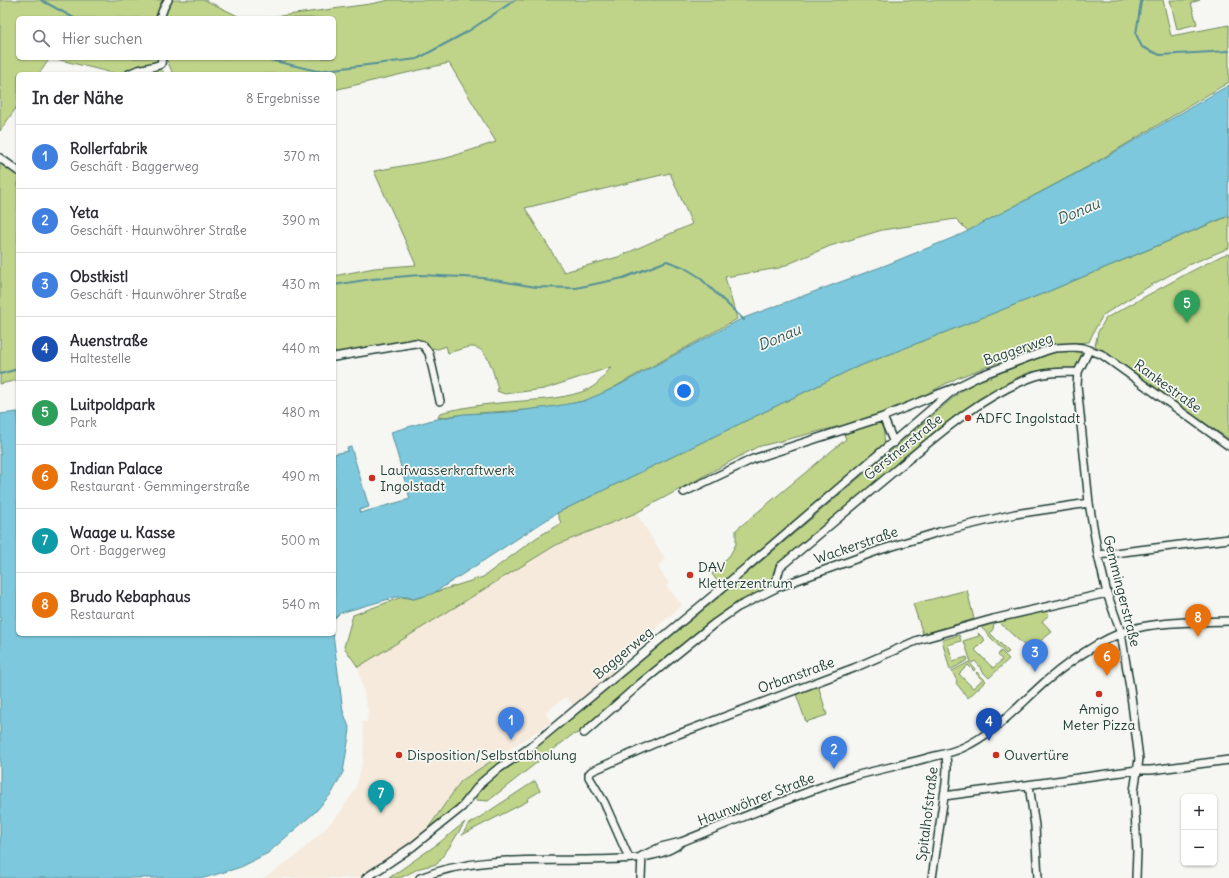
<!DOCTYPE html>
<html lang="de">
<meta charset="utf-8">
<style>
body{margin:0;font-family:Delius,sans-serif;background:#f2f2f3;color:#2b2b33}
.controls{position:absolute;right:12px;bottom:12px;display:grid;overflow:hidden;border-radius:6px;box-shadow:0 1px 3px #0004}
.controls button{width:36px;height:36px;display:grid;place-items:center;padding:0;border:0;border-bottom:1px solid #e1e1e2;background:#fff;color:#2b2b33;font:20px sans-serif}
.you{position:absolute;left:684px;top:391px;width:14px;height:14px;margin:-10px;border:3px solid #fff;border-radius:50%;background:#1a73e8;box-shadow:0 0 0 6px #1a73e833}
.badge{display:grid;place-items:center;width:26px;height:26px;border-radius:50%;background:#c8321e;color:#fff;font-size:13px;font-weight:700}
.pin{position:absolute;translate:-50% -33px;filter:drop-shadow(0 1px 2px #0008)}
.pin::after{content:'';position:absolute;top:21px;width:14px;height:12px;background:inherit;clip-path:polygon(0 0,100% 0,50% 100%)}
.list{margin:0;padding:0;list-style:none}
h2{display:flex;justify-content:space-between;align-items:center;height:52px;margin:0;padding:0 16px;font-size:17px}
h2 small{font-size:13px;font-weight:400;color:#7c7c81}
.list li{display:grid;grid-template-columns:26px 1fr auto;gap:12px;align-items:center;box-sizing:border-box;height:64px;padding:0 16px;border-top:1px solid #e1e1e2}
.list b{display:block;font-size:15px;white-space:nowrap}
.list p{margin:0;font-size:13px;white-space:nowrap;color:#7c7c81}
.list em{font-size:13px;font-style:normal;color:#7c7c81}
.icon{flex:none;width:22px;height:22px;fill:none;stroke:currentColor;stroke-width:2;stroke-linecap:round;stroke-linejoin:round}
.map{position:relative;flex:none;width:1229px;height:878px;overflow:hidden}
.search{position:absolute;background:#fff;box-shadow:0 1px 3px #0004;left:16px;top:16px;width:320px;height:44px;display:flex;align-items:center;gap:10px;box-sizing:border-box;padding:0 14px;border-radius:6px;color:#7c7c81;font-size:15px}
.panel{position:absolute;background:#fff;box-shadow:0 1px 3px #0004;left:16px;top:72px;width:320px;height:564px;border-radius:6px}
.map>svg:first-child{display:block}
.built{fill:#f5eadb}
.green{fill:#bfd489;stroke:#6f885e;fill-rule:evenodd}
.water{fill:#7dc8dc;stroke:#579099}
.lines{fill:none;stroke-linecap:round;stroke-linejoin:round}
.stream{stroke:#579099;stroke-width:2}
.minor-casing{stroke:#1f3d34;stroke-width:10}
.minor{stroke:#f6f6f2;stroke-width:7}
.poi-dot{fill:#c8321e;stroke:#f6f6f2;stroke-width:1.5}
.labels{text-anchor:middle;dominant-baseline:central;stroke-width:3.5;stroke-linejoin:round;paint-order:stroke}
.street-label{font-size:14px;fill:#1f3d34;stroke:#f6f6f2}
.poi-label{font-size:14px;fill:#1f3d34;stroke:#f6f6f2;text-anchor:start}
.water-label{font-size:15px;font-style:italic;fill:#325956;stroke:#f6f6f2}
</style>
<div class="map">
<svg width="1229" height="878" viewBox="0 0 1229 878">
<rect width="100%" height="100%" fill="#f6f6f2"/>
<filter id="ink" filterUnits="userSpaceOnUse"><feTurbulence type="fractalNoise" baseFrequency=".025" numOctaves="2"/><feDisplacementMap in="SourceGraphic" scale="8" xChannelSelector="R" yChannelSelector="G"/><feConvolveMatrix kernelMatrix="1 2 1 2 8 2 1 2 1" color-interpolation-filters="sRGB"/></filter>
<g filter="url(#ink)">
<path class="built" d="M 636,513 L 665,559 L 659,565 L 658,568 L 669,583 L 666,586 L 682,605 L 631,649 L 609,676 L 573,705 L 566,697 L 545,712 L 551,722 L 461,780 L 424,832 L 373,871 L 357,878 L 263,878 L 272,873 L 297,855 L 323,831 L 340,813 L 356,788 L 363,760 L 364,737 L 362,722 L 367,722 L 368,711 L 358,667 L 556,545 Z"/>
<path class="green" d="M 0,0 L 166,0 L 157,18 L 18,18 L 18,58 L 50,58 L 39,74 L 18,74 L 18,105 L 0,131 Z
M 171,0 L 205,0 L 242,18 L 163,18 L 165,10 Z
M 390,0 L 1163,0 L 1171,36 L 1229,25 L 1229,82 L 1093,164 L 968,231 L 956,219 L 882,230 L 830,246 L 779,268 L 725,277 L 737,319 C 705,337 673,355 641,372 C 623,382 603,395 583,401 C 536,414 486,409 438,418 L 440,413 C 467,406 495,403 523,401 C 545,399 569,398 589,389 C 599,384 605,375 611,367 L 544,389 L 505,394 L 497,391 L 498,389 C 494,376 489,345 470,347 C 463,348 455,351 448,353 L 446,346 L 438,349 L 430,348 L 423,343 L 412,340 L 334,353 L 334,276 L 374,268 L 416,265 L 374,171 L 447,158 L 496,142 L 449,63 L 334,90 L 334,74 L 173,74 L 166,58 L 334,58 L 334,18 L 265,18 L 370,4 ZM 670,173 L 692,224 L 618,257 L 564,272 L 525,208 Z
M 1170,0 L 1200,0 L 1191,3 L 1197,24 L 1177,29 Z
M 52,58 L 159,58 L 160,68 L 165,74 L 117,74 Z
M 0,163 L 18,176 L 18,380 L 0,384 Z
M 1229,216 L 1229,248 L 1188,265 L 1148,287 L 1103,315 L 1095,329 L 1089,342 L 1058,344 L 996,363 L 957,378 L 882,417 L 885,445 L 720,585 L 712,574 L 730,555 L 736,544 L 736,530 L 846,439 L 840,426 L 757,447 L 636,513 L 556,545 L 358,667 L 344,647 L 353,615 L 402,597 L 414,599 L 483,577 L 536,538 L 561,523 L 557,513 L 852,369 L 1047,292 Z
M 1229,253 L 1229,439 C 1183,410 1141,375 1095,346 L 1098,332 L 1106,318 L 1188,273 L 1221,256 Z
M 1057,351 L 1075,351 L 1080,352 C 1082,358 1079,364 1074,368 L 1030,372 L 1014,379 L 978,399 L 777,564 L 773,572 L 773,586 L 736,605 L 713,620 L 586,725 L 582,732 L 572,735 L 488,801 L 476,800 L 476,794 L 481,787 L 497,773 L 530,751 L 570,720 L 724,593 L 960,392 L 988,375 L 990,379 L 994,375 Z
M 967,590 L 974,619 L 923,634 L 913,604 Z
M 1045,610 L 1049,615 L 1042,621 L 1052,632 L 1029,650 L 999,622 L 1002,620 Z
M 994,623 L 993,629 L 990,633 L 1009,652 L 1006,654 L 981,627 Z
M 978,633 L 985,640 L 975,650 L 993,668 L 1002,660 L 998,655 L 1001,651 L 1009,659 L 989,678 L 980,669 L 981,668 L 975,661 L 972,663 L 971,662 L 965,644 L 964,644 L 963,641 L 979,636 Z
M 959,635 L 961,641 L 948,645 L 953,661 L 967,657 L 968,660 L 950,670 L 942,640 Z
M 969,662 L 975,669 L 974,671 L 968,665 L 959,674 L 973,688 L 982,680 L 976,673 L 977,672 L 986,681 L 968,698 L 956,683 L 957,681 L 952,671 Z
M 818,685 L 827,715 L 806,722 L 796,694 Z
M 499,756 L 504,761 L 481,777 L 459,803 L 426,831 L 461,781 Z
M 535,781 L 540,791 L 527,799 L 528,801 L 462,835 L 468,825 Z
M 465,822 L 450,846 L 437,864 L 420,868 L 400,878 L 389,878 L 439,843 Z"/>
<path class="water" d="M 1229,85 L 1228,216 L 1047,292 L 852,369 L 557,513 L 432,594 L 413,599 L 408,597 L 396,597 L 340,613 L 334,619 L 334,454 L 348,451 L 347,448 L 351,447 L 369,507 L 359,510 L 360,513 L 410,499 L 391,432 L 432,420 L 464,414 L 509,412 L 557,406 L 584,401 L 612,389 L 741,319 L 886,265 L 962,234 L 1094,164 Z
M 18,412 L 18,634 L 333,634 L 343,711 L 350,730 L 343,772 L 332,793 L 315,812 L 268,853 L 238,868 L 204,878 L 0,878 L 0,414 Z"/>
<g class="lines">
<path class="stream" d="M 41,0 L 74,18
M 1143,0 L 1141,2 L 1136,34 L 1142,47 L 1160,55 L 1229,51
M 262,58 L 317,71 L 417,59 L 467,32 L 515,0
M 334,285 L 372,279 L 420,275 L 483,278 L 536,287 L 576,288 L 623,278 L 667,261 L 683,267 L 698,276 L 744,320
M 0,374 L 18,369"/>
<defs>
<path id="minor" d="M 160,18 L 164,7 L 168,0
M 129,74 C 140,67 150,69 161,64 L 162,58
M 0,158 L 18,171
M 1089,350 L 1078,372 L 1077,385 L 1089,503 L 1098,555 L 1107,593 L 1121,633 L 1130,688 L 1139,759 L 1134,791 L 1137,851 L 1136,878
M 334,357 L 415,343 L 423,345 L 429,353 L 440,401
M 883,417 L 894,443
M 684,492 L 753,459 L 883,417 L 936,395 L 957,387 L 979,376 L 1045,351 L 1055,348 L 1074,347 L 1083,348 L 1101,354 L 1229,446
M 1098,555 L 1229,539
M 778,587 L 777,578 L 780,567 C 819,534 859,501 898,468 C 939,434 980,397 1030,378 C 1045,372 1062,372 1078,372
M 584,733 L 641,683 L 715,623 L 738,607 L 778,587 L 880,550 L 939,532 L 1015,514 L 1089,503
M 1029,785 L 1035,826 L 1038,878
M 944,796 L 1137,770 L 1151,770 L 1229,760
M 642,856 L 661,847 L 681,842 C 737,820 793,795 851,777 C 876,770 902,765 927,758 C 939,755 951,753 962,748 C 995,733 1018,706 1045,682 C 1071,660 1107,634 1141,627 C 1170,621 1200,622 1229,621
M 629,858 L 604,802 L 589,777 L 589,774 L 592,771 L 660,741 L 854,668 L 918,640 L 993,619 L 1107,593
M 366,878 L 412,847 L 462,807 L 481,783 L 495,771 L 528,749 L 722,588 L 957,387
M 420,878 C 471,857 526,861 580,860 C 609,859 655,862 679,844
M 641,878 L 642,856
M 932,878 L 946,783 L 947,768 L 946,754"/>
</defs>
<use href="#minor" class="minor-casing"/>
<use href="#minor" class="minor"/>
</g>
</g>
<g class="poi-dot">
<circle cx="968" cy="418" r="4"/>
<circle cx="372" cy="478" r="4"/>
<circle cx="690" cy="575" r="4"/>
<circle cx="1099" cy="694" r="4"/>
<circle cx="399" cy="755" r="4"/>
<circle cx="996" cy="755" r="4"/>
</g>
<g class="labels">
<g class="street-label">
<text transform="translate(1018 349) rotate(-19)">Baggerweg</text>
<text transform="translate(1168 386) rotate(36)">Rankestraße</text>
<text transform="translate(903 447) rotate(-39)">Gerstnerstraße</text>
<text transform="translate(856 545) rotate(-19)">Wackerstraße</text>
<text transform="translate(1122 591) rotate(76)">Gemmingerstraße</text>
<text transform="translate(623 653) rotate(-40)">Baggerweg</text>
<text transform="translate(796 675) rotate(-20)">Orbanstraße</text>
<text transform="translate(756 799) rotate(-21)">Haunwöhrer Straße</text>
<text transform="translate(927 814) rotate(-83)">Spitalhofstraße</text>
</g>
<g class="poi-label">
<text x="976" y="418">ADFC Ingolstadt</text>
<text x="380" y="470">Laufwasserkraftwerk<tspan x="380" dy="16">Ingolstadt</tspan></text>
<text x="698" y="567">DAV<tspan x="698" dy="16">Kletterzentrum</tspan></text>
<text x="1099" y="709" text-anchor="middle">Amigo<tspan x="1099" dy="16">Meter Pizza</tspan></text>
<text x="407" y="755">Disposition/Selbstabholung</text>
<text x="1004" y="755">Ouvertüre</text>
</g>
<g class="water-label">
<text transform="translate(1078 211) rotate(-23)">Donau</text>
<text transform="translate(779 337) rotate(-23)">Donau</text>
</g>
</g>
</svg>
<div class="controls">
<button>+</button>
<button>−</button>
</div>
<div class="you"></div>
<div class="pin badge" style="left:511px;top:740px;background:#3f7fe0">1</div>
<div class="pin badge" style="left:834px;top:769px;background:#3f7fe0">2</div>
<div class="pin badge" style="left:1035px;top:672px;background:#3f7fe0">3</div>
<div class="pin badge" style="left:989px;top:741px;background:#1a4fb4">4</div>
<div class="pin badge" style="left:1187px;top:323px;background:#2e9e5b">5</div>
<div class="pin badge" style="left:1107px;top:676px;background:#e8710a">6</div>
<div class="pin badge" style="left:381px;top:813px;background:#0f9aa8">7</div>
<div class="pin badge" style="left:1198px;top:637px;background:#e8710a">8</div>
<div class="search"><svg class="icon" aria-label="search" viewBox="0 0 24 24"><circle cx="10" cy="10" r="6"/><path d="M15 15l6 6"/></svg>Hier suchen</div>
<section class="panel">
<h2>In der Nähe<small>8 Ergebnisse</small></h2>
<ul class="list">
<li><span class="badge" style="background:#3f7fe0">1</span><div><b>Rollerfabrik</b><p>Geschäft · Baggerweg</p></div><em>370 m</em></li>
<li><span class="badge" style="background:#3f7fe0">2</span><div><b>Yeta</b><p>Geschäft · Haunwöhrer Straße</p></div><em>390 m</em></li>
<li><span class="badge" style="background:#3f7fe0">3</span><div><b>Obstkistl</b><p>Geschäft · Haunwöhrer Straße</p></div><em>430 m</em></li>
<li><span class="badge" style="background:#1a4fb4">4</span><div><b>Auenstraße</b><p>Haltestelle</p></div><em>440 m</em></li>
<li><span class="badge" style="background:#2e9e5b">5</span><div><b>Luitpoldpark</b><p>Park</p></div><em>480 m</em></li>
<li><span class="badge" style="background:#e8710a">6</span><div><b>Indian Palace</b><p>Restaurant · Gemmingerstraße</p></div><em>490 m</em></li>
<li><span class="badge" style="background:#0f9aa8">7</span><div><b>Waage u. Kasse</b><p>Ort · Baggerweg</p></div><em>500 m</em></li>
<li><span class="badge" style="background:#e8710a">8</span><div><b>Brudo Kebaphaus</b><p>Restaurant</p></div><em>540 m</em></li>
</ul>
</section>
</div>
